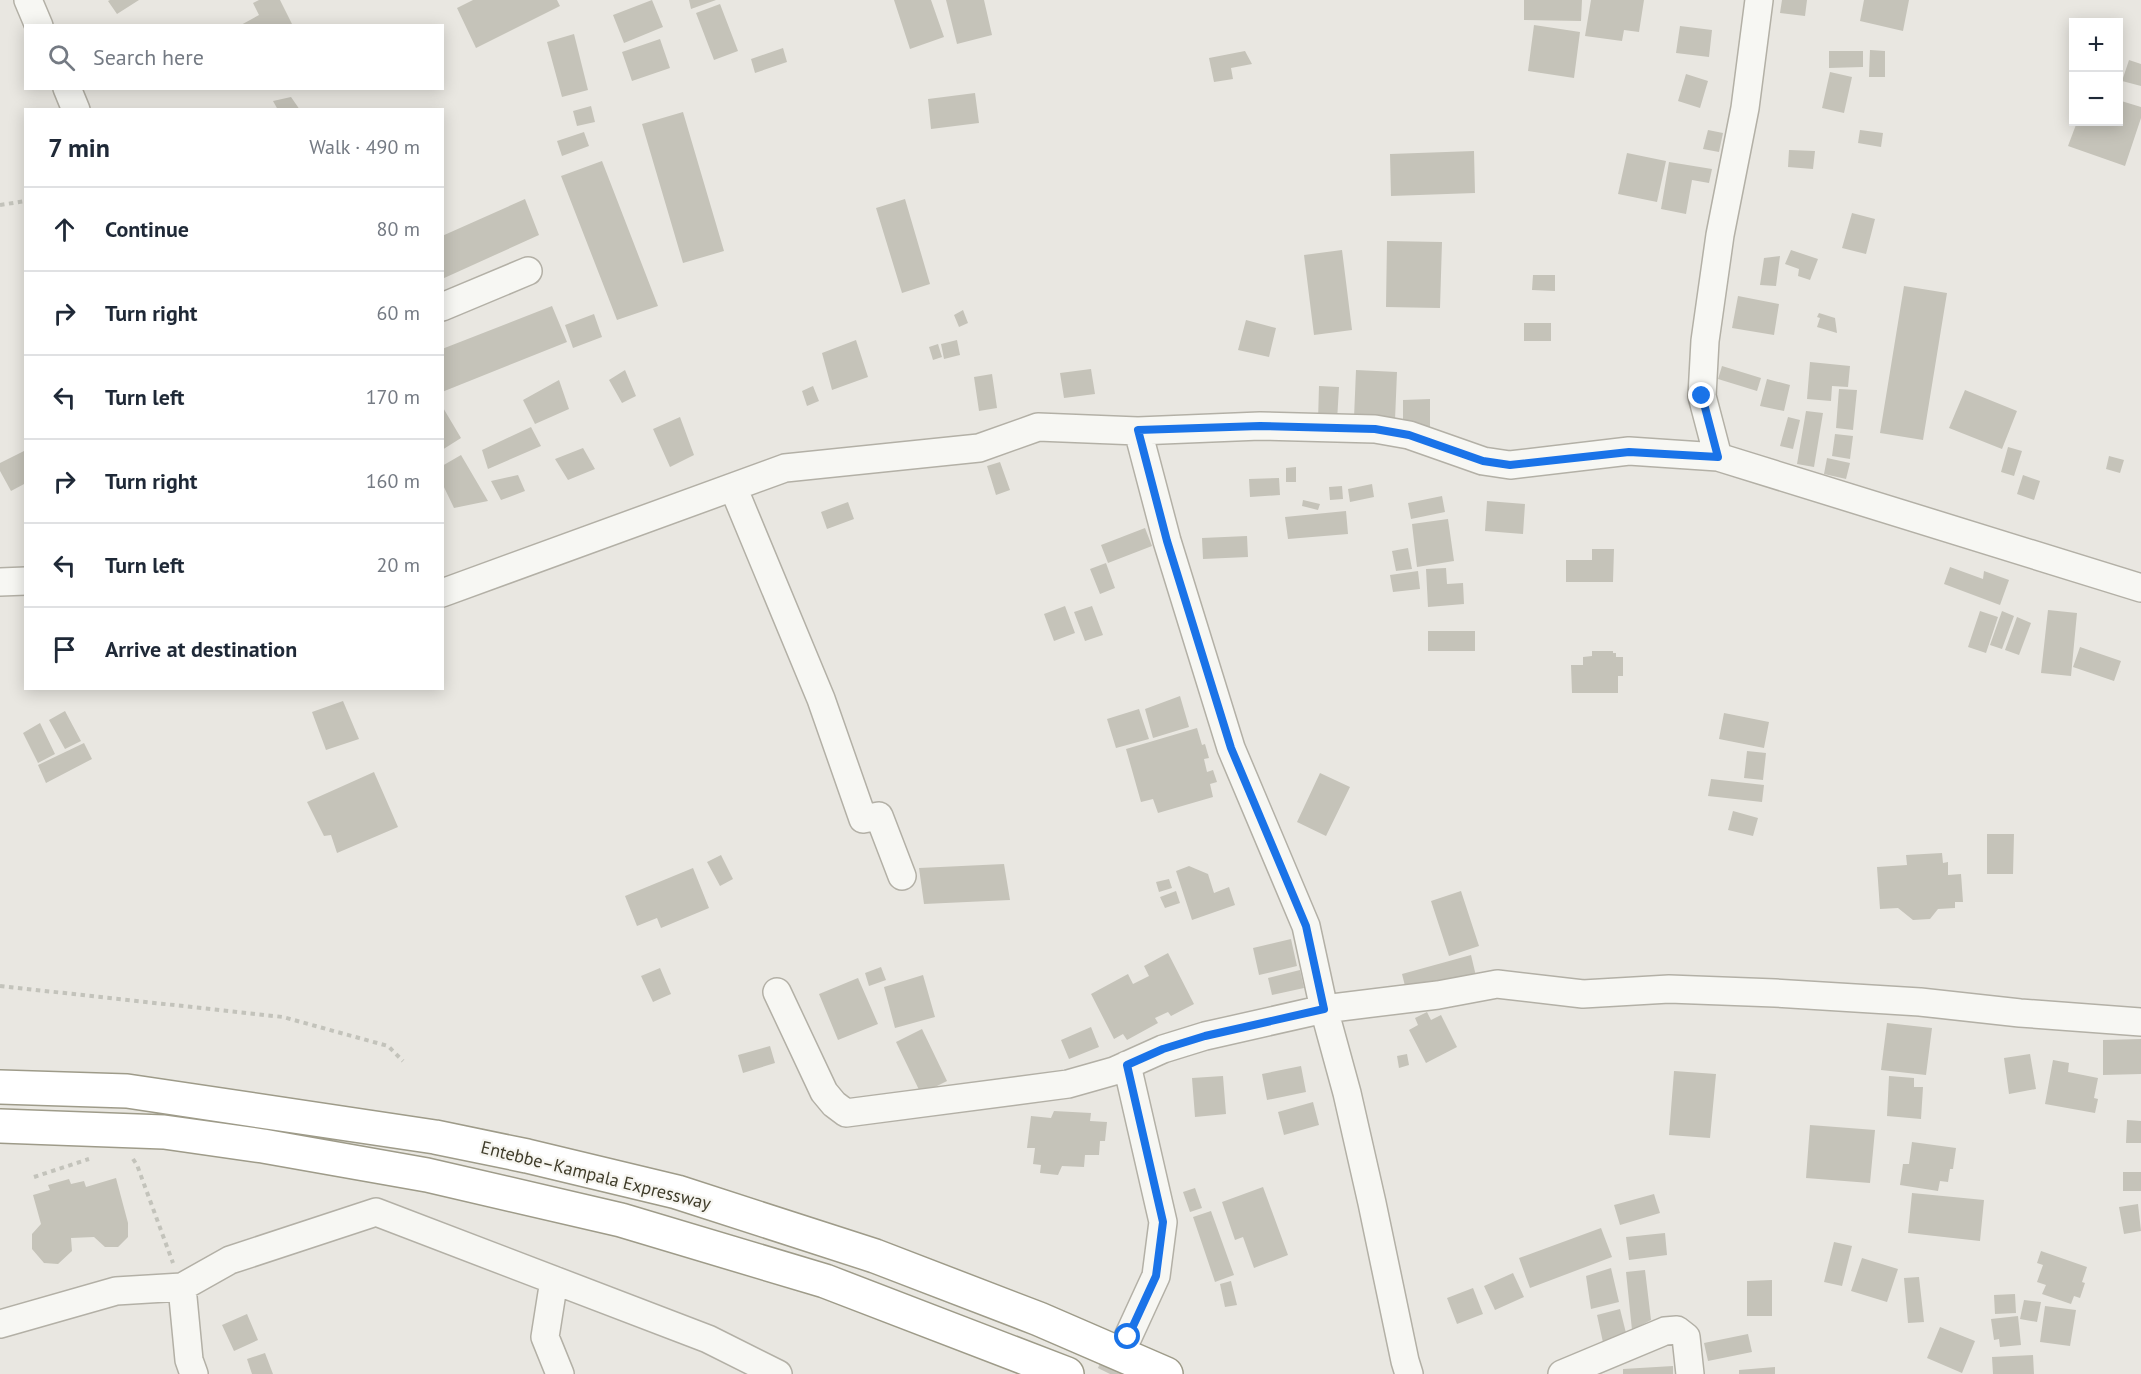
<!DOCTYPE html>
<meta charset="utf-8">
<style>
body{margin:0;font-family:"PT Sans",sans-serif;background:#f6f6f7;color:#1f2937}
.controls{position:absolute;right:18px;top:18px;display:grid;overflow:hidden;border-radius:0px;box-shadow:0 3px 15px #0003}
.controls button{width:54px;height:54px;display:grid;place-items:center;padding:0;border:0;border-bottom:2px solid #e0e1e3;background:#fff;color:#1f2937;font:30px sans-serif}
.stop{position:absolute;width:18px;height:18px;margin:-14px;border:4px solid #1a73e8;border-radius:50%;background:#fff}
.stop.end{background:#1a73e8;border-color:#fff;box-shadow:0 2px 6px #0008}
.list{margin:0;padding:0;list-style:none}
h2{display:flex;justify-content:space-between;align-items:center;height:78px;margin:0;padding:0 24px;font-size:26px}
h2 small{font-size:20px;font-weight:400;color:#747a83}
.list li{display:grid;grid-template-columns:39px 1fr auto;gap:18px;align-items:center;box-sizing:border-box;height:84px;padding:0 24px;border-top:2px solid #e0e1e3}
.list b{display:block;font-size:22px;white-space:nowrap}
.list em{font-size:20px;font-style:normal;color:#747a83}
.icon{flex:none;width:33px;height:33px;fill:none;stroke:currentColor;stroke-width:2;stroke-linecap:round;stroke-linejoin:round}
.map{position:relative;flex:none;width:2141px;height:1374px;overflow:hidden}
.search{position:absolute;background:#fff;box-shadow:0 3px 15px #0003;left:24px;top:24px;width:420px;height:66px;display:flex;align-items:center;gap:15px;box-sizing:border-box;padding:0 21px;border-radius:0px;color:#747a83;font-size:22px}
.panel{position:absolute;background:#fff;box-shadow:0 3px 15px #0003;left:24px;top:108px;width:420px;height:582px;border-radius:0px}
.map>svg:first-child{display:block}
.building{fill:#c5c3b9}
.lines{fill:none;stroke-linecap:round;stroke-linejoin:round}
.minor-tunnel{stroke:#c7c5bc;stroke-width:27;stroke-dasharray:27 14;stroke-linecap:butt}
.minor-casing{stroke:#b3b0a6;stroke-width:30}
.highway-casing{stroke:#9e9b89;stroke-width:36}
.path{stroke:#c3c3bb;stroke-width:4;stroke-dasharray:4.5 4.5;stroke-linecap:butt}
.minor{stroke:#f7f7f3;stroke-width:27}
.highway{stroke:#fff;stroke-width:33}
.route{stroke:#1a73e8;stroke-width:8}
.labels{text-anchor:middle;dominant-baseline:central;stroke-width:4.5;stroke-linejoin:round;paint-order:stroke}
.street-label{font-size:18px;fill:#3f3c2a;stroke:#f6f5f0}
</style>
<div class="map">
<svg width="2141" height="1374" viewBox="0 0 2141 1374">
<rect width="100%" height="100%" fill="#e9e7e1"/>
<path class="building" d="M 110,0 L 139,0 L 117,14 L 108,1 Z
M 259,0 L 280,0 L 293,26 L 239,26 L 259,15 L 253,3 Z
M 473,0 L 557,0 L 560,6 L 476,48 L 457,8 Z
M 652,0 L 663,27 L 624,43 L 613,15 Z
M 689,0 L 716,0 L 691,9 Z
M 894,0 L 931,0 L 944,37 L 910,49 Z
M 946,0 L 984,0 L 992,35 L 957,44 Z
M 1524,0 L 1582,0 L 1581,21 L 1524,20 Z
M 1591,0 L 1644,0 L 1639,32 L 1624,30 L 1622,41 L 1585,36 Z
M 1782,0 L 1807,0 L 1805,16 L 1780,13 Z
M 1864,0 L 1909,0 L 1903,31 L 1860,21 Z
M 720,4 L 738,51 L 714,60 L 696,13 Z
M 1534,25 L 1580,32 L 1574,78 L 1528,71 Z
M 1680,26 L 1712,30 L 1709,57 L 1676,53 Z
M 574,34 L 588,90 L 562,97 L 547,42 Z
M 660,39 L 670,68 L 632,81 L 622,52 Z
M 783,48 L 787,62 L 755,73 L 751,59 Z
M 1870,50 L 1885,51 L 1885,77 L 1869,77 Z
M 1245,51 L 1252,64 L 1231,68 L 1233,79 L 1214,82 L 1209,58 Z
M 1829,51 L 1863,51 L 1863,67 L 1829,68 Z
M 2129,60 L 2141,64 L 2141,86 L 2122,81 Z
M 1830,72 L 1852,77 L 1844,113 L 1822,108 Z
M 1686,74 L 1708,81 L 1700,108 L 1678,101 Z
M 975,93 L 979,123 L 931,129 L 928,99 Z
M 291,97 L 300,110 L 278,110 L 273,101 Z
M 2118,100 L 2141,107 L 2141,118 L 2125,166 L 2068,146 L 2077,122 L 2118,122 Z
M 591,106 L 595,122 L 577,126 L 573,111 Z
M 683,112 L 724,251 L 683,263 L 642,124 Z
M 1708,130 L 1723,133 L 1719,152 L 1703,149 Z
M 1860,130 L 1883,133 L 1881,147 L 1858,143 Z
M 584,132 L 589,146 L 562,156 L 557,141 Z
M 1789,150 L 1815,151 L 1813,169 L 1788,167 Z
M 1474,151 L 1475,193 L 1391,196 L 1390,154 Z
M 1627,153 L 1666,161 L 1657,202 L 1618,194 Z
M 602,161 L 658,306 L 617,320 L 561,176 Z
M 1669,162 L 1712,169 L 1709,183 L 1692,180 L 1686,214 L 1661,209 Z
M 525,199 L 539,235 L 442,279 L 442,236 Z
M 905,199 L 930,284 L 902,293 L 876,208 Z
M 1852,213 L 1875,219 L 1866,254 L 1842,248 Z
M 1387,241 L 1442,242 L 1440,308 L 1386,307 Z
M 1342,250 L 1352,330 L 1314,335 L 1304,255 Z
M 1791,250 L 1818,259 L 1810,280 L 1798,276 L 1799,269 L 1785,264 Z
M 1780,256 L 1776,286 L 1760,285 L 1764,258 Z
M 1533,275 L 1555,275 L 1555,291 L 1532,290 Z
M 1904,286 L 1947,293 L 1923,440 L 1880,433 Z
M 1738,296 L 1779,304 L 1774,335 L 1732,328 Z
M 552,306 L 567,342 L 442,392 L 442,349 Z
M 963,310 L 968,323 L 959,327 L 954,315 Z
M 1819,313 L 1835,318 L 1837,333 L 1817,327 L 1820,318 L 1817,317 Z
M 594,314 L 602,337 L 573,348 L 565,325 Z
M 1246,320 L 1276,328 L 1269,357 L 1238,350 Z
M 1524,323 L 1551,323 L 1551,341 L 1524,341 Z
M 856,340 L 868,377 L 832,390 L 822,353 Z
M 957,340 L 960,355 L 944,359 L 941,344 Z
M 938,344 L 942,357 L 933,360 L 929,347 Z
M 1810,362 L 1850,366 L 1848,387 L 1832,386 L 1831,401 L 1807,399 Z
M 1722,366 L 1761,378 L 1757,391 L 1718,379 Z
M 1091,369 L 1095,394 L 1064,398 L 1060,373 Z
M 625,370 L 636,396 L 622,403 L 609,380 Z
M 1356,370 L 1397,372 L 1395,420 L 1354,418 Z
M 992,374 L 997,408 L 979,411 L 974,377 Z
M 1767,379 L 1790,385 L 1784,411 L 1760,406 Z
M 559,380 L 569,409 L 535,424 L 523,400 Z
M 813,386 L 819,401 L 807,406 L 802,391 Z
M 1319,386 L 1339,387 L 1337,421 L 1318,421 Z
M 1839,389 L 1857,390 L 1853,430 L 1836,428 Z
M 1965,390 L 2017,411 L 2002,449 L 1949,428 Z
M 1430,399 L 1430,427 L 1403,426 L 1403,400 Z
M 442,406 L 461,438 L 442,450 Z
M 1806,411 L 1823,413 L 1814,467 L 1797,464 Z
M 680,417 L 694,455 L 670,467 L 653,429 Z
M 1788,417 L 1800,420 L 1793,449 L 1780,446 Z
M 531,427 L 541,446 L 488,469 L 482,450 Z
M 1835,434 L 1853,436 L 1850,459 L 1832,456 Z
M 2008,447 L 2022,451 L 2014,476 L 2001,472 Z
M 583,448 L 595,469 L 568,480 L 555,459 Z
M 26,450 L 26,483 L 11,491 L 0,471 L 0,463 Z
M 461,455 L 488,501 L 454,508 L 442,483 L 442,466 Z
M 2109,456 L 2124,460 L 2120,473 L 2106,469 Z
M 1827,458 L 1850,463 L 1846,479 L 1824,474 Z
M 1000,462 L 1010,490 L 996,495 L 987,466 Z
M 1296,467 L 1296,482 L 1286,482 L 1286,468 Z
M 518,475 L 525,491 L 501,500 L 491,481 Z
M 2023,475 L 2040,481 L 2034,500 L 2017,494 Z
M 1279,478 L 1280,495 L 1250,497 L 1249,479 Z
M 1372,484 L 1374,497 L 1350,502 L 1348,489 Z
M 1342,486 L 1343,499 L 1330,500 L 1329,487 Z
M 1442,496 L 1445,512 L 1411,519 L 1408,503 Z
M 1303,500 L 1320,504 L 1318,510 L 1302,506 Z
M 1487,501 L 1525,504 L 1523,534 L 1485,531 Z
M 848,502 L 854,519 L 827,529 L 821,512 Z
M 1346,511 L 1348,534 L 1288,539 L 1285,517 Z
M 1448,519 L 1454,561 L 1417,567 L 1412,524 Z
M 1145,528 L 1152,546 L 1108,563 L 1101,545 Z
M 1247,536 L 1248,557 L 1203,559 L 1202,538 Z
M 1408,548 L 1412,569 L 1396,571 L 1392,551 Z
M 1592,549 L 1614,549 L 1613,582 L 1566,582 L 1566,560 L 1592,560 Z
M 1106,563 L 1115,588 L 1100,594 L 1090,569 Z
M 1950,567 L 1983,579 L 1984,571 L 2009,580 L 2000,605 L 1944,584 Z
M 1446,568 L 1447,584 L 1463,583 L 1464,604 L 1428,607 L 1426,569 Z
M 1418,571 L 1420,589 L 1393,592 L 1390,575 Z
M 1065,606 L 1075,633 L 1054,641 L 1044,614 Z
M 1092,606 L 1103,635 L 1085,641 L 1074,612 Z
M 2048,610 L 2077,613 L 2071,676 L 2041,673 Z
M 1980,611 L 1998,617 L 1986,653 L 1968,647 Z
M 2002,611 L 2014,616 L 2002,649 L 1990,645 Z
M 2017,617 L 2031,623 L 2019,655 L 2005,650 Z
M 1428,631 L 1475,631 L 1475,651 L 1428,651 Z
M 2080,647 L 2121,661 L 2114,681 L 2073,667 Z
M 1592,651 L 1613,651 L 1613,653 L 1616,653 L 1616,657 L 1623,657 L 1623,676 L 1618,676 L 1618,693 L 1572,693 L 1571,665 L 1583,665 L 1583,657 L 1592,656 Z
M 1180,696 L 1189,727 L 1153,738 L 1145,709 Z
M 343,701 L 359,739 L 326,750 L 312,712 Z
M 1139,709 L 1149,739 L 1116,748 L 1107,719 Z
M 65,711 L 81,741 L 65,749 L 49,720 Z
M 1724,713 L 1769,722 L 1764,748 L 1719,739 Z
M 40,723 L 55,754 L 38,763 L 23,733 Z
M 1197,728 L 1202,745 L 1205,744 L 1209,758 L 1204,759 L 1207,772 L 1213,770 L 1217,782 L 1210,784 L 1213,797 L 1158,813 L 1153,799 L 1141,802 L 1126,749 Z
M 84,743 L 92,759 L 46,783 L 38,765 Z
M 1747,751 L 1766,753 L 1763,780 L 1744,778 Z
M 374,772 L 398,827 L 337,853 L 331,835 L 324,836 L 307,802 Z
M 1320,773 L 1350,787 L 1326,836 L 1297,822 Z
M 1711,779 L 1764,785 L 1762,802 L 1708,796 Z
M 1733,811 L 1758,818 L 1753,836 L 1728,830 Z
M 1987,834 L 2014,834 L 2013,874 L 1987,874 Z
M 1942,853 L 1943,863 L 1948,862 L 1948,875 L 1961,874 L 1963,902 L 1955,902 L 1955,908 L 1938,909 L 1930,919 L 1913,920 L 1898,908 L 1880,909 L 1877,867 L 1907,865 L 1906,855 Z
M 721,855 L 733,879 L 720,886 L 707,862 Z
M 1004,864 L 1010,900 L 924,904 L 919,868 Z
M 1189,866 L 1208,874 L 1214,893 L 1229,887 L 1235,905 L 1192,920 L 1176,871 Z
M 693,868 L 709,908 L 661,928 L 657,918 L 637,926 L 625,896 Z
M 1169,879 L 1172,888 L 1159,892 L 1156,882 Z
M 1176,891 L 1180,903 L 1165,908 L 1160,897 Z
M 1461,891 L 1479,946 L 1449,956 L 1431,901 Z
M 1291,939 L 1297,966 L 1259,975 L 1253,948 Z
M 1168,953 L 1194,1004 L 1171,1016 L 1168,1012 L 1155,1018 L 1158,1023 L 1127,1040 L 1123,1034 L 1114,1039 L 1091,994 L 1128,974 L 1133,984 L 1149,976 L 1144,966 Z
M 1471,955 L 1476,976 L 1407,994 L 1402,974 Z
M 881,967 L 886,980 L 869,986 L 865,973 Z
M 660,968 L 671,994 L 653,1002 L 641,976 Z
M 1300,970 L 1304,988 L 1272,995 L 1268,978 Z
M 923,975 L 935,1017 L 895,1028 L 884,987 Z
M 858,978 L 878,1024 L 838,1040 L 819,994 Z
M 1427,1012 L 1431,1020 L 1441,1015 L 1457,1047 L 1426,1063 L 1409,1030 L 1418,1025 L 1415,1018 Z
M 1887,1023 L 1932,1028 L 1926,1075 L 1881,1070 Z
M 1091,1027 L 1099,1047 L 1069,1059 L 1061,1040 Z
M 922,1029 L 947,1081 L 921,1094 L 896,1042 Z
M 2141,1039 L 2141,1074 L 2103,1075 L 2103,1040 Z
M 770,1046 L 775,1063 L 743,1073 L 738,1055 Z
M 1407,1054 L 1409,1065 L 1399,1068 L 1397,1056 Z
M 2030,1054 L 2036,1089 L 2009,1094 L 2004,1058 Z
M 2053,1060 L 2069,1063 L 2068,1072 L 2098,1078 L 2094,1098 L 2098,1099 L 2095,1113 L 2045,1104 Z
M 1301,1066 L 1306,1092 L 1267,1100 L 1262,1074 Z
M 1674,1071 L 1716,1074 L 1710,1138 L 1669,1135 Z
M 1223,1076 L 1226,1114 L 1195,1117 L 1192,1078 Z
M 1889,1076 L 1914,1078 L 1914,1087 L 1923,1087 L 1921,1119 L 1887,1116 Z
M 1313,1102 L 1319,1125 L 1284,1135 L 1278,1112 Z
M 1054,1111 L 1091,1113 L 1090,1121 L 1107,1122 L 1105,1141 L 1100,1141 L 1099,1155 L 1085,1155 L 1084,1167 L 1062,1166 L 1058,1175 L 1040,1173 L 1041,1165 L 1033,1164 L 1035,1148 L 1027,1148 L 1031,1116 L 1051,1118 Z
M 2127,1120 L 2141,1121 L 2141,1143 L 2126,1143 Z
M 1810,1125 L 1875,1130 L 1870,1183 L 1806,1178 Z
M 1912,1142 L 1956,1148 L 1953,1169 L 1950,1169 L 1948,1182 L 1940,1181 L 1938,1191 L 1900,1185 L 1903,1164 L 1909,1164 Z
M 2123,1172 L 2141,1172 L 2141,1191 L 2123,1191 Z
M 116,1178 L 128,1223 L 128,1237 L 118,1247 L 105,1247 L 94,1237 L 71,1238 L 72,1251 L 58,1264 L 44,1263 L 32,1249 L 32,1234 L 41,1224 L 33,1195 L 50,1190 L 48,1185 L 69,1179 L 71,1184 L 84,1181 L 86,1187 Z
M 1263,1187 L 1288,1255 L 1254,1268 L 1243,1237 L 1235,1240 L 1222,1202 Z
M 1195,1188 L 1202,1208 L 1190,1212 L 1183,1192 Z
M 1912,1193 L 1984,1200 L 1980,1241 L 1908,1233 Z
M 1654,1194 L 1660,1213 L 1620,1225 L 1614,1205 Z
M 2138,1204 L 2141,1231 L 2124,1234 L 2119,1207 Z
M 1211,1211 L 1234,1275 L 1215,1282 L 1193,1217 Z
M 1601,1228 L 1612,1257 L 1530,1288 L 1519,1258 Z
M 1665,1233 L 1667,1255 L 1629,1260 L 1626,1237 Z
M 1834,1242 L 1852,1246 L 1842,1286 L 1824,1282 Z
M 2041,1251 L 2087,1267 L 2082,1282 L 2085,1283 L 2080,1298 L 2074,1296 L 2071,1304 L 2042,1294 L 2046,1285 L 2037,1282 L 2043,1265 L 2037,1263 Z
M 1862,1258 L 1898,1269 L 1887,1302 L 1851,1291 Z
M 1611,1268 L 1619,1302 L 1591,1309 L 1586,1276 Z
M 1645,1270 L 1651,1320 L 1632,1330 L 1626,1272 Z
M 1513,1273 L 1524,1297 L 1495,1310 L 1484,1286 Z
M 1919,1277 L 1924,1322 L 1908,1323 L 1904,1278 Z
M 1772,1280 L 1772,1316 L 1747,1316 L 1747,1281 Z
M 1231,1281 L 1237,1305 L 1225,1307 L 1220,1284 Z
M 1473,1288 L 1483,1314 L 1457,1324 L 1447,1298 Z
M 2015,1294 L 2016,1313 L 1995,1314 L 1994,1295 Z
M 2024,1300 L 2041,1302 L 2037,1322 L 2020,1319 Z
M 2045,1306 L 2076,1310 L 2070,1346 L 2040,1342 Z
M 1620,1309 L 1628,1341 L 1604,1347 L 1597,1315 Z
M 247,1314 L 258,1340 L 234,1351 L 222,1325 Z
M 2018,1316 L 2021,1345 L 2000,1347 L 1999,1339 L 1994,1340 L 1991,1319 Z
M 1940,1327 L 1975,1341 L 1962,1373 L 1927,1358 Z
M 1748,1334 L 1752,1352 L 1708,1361 L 1704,1343 Z
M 265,1353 L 273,1374 L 252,1374 L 247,1359 Z
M 2033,1355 L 2034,1374 L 1993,1374 L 1992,1357 Z
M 1673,1366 L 1673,1374 L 1623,1374 L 1623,1369 Z
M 1775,1367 L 1775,1374 L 1739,1374 L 1739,1370 Z"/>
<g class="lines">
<path class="minor-tunnel" d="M 1110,1374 L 1128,1337"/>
<defs>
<path id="minor" d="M 28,0 L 39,26
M 67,88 L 76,110
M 442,307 L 528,271
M 1138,431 L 1167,541 L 1231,748 L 1306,926 L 1324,1009 L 1347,1093 L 1372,1203 L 1405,1361 L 1409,1374
M 1718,457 L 1702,396 L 1705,341 L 1720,235 L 1745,108 L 1759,0
M 733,487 L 821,699 L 863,819 L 879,816 L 902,876
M 0,582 L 26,581
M 442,593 L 785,468 L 979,448 L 1038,427 L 1138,431 L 1260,426 L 1375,429 L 1409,435 L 1483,461 L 1510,465 L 1629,451 L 1718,457 L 2141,588
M 777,992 L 824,1092 L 834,1104 L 846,1113 L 1068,1084 L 1114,1071 L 1163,1049 L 1205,1036 L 1324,1009 L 1438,995 L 1497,984 L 1583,994 L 1669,989 L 1775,993 L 1920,1002 L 2020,1013 L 2141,1022
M 1127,1065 L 1163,1222 L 1156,1276 L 1128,1337
M 554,1280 L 545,1337 L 560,1374
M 182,1287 L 189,1360 L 194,1374
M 0,1324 L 116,1291 L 182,1287 L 230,1260 L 376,1212 L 708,1339 L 778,1374
M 1562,1374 L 1665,1331 L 1677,1330 L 1686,1337 L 1690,1374"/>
<path id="highway" d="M 0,1087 L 127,1091 L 435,1137 L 527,1156 L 677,1192 L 875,1256 L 1039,1319 L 1166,1374
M 0,1126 L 164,1132 L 263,1146 L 427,1175 L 621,1220 L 825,1281 L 1067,1374"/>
</defs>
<use href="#minor" class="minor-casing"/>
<use href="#highway" class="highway-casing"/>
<path class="path" d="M 0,205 L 26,201
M 0,986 L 283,1017 L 388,1046 L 403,1061
M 133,1159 L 137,1165 L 173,1263
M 34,1177 L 89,1159"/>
<use href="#minor" class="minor"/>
<use href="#highway" class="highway"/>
</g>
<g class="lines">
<path class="route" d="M 1128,1337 L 1156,1276 L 1163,1222 L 1127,1065 L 1163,1049 L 1205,1036 L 1324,1009 L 1306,926 L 1231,748 L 1167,541 L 1138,430 L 1260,426 L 1375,429 L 1409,435 L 1483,461 L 1510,465 L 1629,452 L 1718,457 L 1702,396"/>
</g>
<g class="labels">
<g class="street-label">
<text transform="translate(596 1175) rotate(14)">Entebbe–Kampala Expressway</text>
</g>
</g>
</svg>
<div class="controls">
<button>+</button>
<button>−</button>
</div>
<div class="stop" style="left:1128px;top:1337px"></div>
<div class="stop end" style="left:1702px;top:396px"></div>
<div class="search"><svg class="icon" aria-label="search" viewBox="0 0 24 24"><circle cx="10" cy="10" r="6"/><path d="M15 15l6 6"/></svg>Search here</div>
<section class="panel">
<h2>7 min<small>Walk · 490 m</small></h2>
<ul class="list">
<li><svg class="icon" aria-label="ahead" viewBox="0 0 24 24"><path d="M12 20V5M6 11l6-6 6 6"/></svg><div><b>Continue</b></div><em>80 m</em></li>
<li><svg class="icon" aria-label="right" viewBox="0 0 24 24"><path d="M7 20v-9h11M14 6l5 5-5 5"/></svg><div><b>Turn right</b></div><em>60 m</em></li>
<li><svg class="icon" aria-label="left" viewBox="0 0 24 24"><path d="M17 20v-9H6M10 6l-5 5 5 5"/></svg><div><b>Turn left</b></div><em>170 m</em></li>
<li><svg class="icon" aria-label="right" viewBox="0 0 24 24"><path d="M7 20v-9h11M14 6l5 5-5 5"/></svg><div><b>Turn right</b></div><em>160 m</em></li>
<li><svg class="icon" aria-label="left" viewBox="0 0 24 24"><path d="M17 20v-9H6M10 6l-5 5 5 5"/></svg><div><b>Turn left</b></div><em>20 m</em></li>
<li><svg class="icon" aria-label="arrive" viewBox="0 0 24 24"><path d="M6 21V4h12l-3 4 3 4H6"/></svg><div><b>Arrive at destination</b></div></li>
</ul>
</section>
</div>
